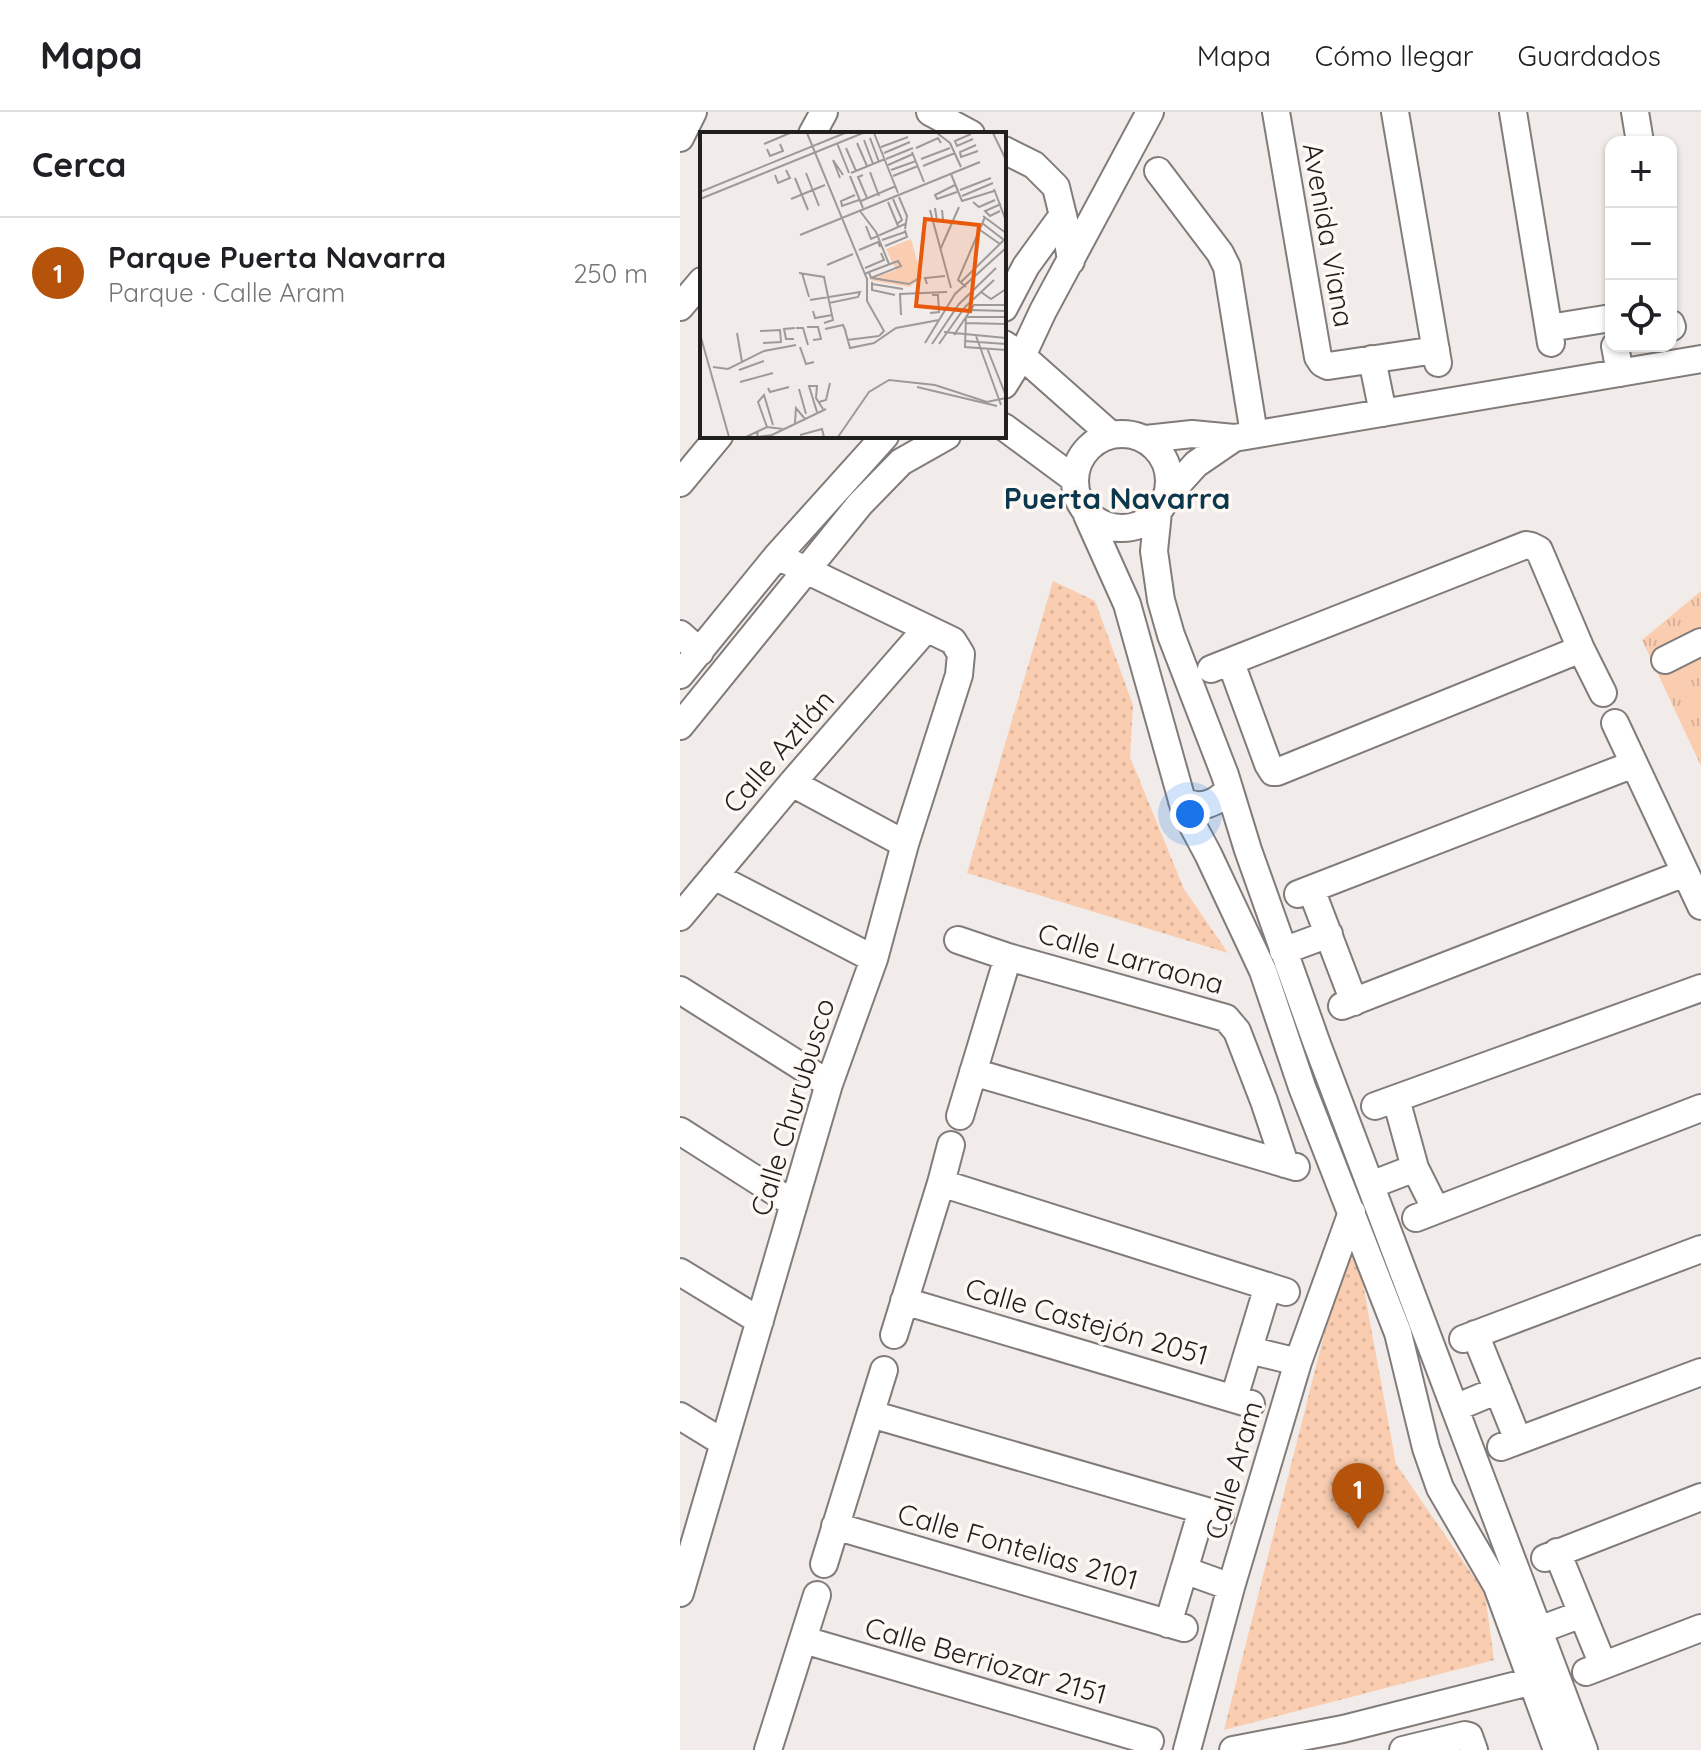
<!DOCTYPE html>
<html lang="es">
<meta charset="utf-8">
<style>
body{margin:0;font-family:Quicksand,sans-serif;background:#f6f6f6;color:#202124}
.controls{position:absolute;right:24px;top:24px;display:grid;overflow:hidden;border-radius:16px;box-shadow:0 2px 6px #0004}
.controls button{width:72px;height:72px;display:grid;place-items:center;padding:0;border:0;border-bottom:2px solid #e0e0e0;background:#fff;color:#202124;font:40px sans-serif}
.you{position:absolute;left:510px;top:702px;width:28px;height:28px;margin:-20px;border:6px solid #fff;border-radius:50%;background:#1a73e8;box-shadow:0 0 0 12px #1a73e833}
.badge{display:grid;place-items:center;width:52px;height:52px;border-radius:50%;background:#b45309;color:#fff;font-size:26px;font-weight:700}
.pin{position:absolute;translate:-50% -66px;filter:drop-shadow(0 2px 4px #0008)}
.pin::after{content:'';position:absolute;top:42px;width:28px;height:24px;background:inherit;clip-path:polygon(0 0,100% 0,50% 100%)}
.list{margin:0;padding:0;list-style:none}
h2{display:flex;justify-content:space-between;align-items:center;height:104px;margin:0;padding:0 32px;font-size:34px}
h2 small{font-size:26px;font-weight:400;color:#757577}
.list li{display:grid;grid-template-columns:52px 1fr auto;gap:24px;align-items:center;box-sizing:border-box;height:112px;padding:0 32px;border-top:2px solid #e0e0e0}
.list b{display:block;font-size:30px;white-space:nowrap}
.list p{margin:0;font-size:26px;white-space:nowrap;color:#757577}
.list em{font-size:26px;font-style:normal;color:#757577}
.icon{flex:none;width:44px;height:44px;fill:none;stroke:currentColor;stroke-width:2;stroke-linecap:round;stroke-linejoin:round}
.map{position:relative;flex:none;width:1021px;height:1638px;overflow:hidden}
header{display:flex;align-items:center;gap:48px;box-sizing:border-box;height:112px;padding:0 40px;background:#fff;border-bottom:2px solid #e0e0e0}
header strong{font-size:38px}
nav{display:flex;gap:44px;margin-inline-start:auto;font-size:28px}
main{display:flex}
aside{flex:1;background:#fff}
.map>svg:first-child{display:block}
.grass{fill:url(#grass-tufts)}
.park{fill:url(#park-dots)}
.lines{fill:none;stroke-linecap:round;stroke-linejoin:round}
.minor-casing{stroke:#817c79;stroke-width:30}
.minor{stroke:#fff;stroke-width:26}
.labels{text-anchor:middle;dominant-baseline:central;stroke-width:7;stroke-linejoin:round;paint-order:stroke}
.street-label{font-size:28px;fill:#22201f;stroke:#fff9f6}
.neighbourhood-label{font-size:30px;font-weight:bold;fill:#0b384d;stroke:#fff9f6}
.inset-road{fill:none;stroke:#9e9a98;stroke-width:2}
.view{fill:#e8590c;fill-opacity:0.15;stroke:#e8590c;stroke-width:4}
.inset-edge{fill:none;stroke:#22201f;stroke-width:4}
</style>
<header>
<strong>Mapa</strong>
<nav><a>Mapa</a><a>Cómo llegar</a><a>Guardados</a></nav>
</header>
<main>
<aside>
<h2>Cerca<small></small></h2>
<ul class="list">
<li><span class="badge">1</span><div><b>Parque Puerta Navarra</b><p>Parque · Calle Aram</p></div><em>250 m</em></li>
</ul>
</aside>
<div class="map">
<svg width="1021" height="1638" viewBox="0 0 1021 1638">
<defs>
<pattern id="grass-tufts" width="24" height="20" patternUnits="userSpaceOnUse" patternTransform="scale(2)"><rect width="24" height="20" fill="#facdb1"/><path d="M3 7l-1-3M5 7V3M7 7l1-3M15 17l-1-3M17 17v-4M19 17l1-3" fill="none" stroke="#d6b098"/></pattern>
<pattern id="park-dots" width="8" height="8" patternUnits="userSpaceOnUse" patternTransform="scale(2)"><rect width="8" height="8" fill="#facdb1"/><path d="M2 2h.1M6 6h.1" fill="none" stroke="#d6b098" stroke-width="1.8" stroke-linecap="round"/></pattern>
</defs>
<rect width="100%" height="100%" fill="#f1ece9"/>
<path class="grass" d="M 1021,479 L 1021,654 L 962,528 Z"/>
<path class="park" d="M 373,469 L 415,489 L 453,593 L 450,645 L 504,777 L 548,841 L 287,761 Z
M 672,1112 L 716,1352 L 805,1481 L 814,1548 L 544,1618 Z"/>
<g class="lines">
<defs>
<path id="minor" d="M 250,0 L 291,22
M 596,0 L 638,245 L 642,251 L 648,254 L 756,238
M 715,0 L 758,251
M 833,0 L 871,231
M 955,0 L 960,30
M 132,22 L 144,0
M 0,26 L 13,0
M 324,38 L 354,53 L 376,75 L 386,116 L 391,149
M 478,59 L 540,141 L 547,155 L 574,322
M 0,195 L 22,169
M 324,196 L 346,154 L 383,103
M 991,212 L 992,215
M 869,216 L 931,206
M 324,232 L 342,244 L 430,322
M 935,234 L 940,261
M 692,247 L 703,301
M 324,273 L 342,244 L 363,199 L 470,0
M 324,315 L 393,366
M395 369a47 47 0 1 1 94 0a47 47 0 1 1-94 0Z
M 466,327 L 512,322 L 554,326 L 1021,247
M 0,371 L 39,324
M 488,383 L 516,352 L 554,326
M 478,400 L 474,439 L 481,488 L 491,523 L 545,663 L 568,738 L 637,932 L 904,1638
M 407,403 L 447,492 L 505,699 L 528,742 L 583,859 L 622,975 L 718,1221 L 746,1336 L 760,1376 L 817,1474 L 877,1638
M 0,522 L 20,540
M 901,537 L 923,581
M 985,548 L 1021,530
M 531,557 L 846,433 L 851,434 L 859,438 L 901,537 L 597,660 L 593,660 L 588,652 L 551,551
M 0,563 L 97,444 L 205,324
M 935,611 L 1021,794
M 0,614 L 180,392 L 221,350 L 267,324
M 112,671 L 225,732
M 502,689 C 521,698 536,692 549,677
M 34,764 L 194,847
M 631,777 L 674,890
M 618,782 L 954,652
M 0,805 L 112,671 L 246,517
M 278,828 L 328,845 L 546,906 L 557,919 L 584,989 L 605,1052
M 603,839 L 649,822
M 0,878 L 149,972
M 662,894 L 1005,761
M 293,960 L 616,1055
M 716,987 L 735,1056 L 756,1098
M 695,994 L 1021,876
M 280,1004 L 328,845
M 0,1019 L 114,1092
M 261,1071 L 606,1180
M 691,1073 L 735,1056
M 736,1106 L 1021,996
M 0,1160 L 80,1209
M 224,1189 L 571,1292
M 795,1222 L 838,1328
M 214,1223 L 261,1071 L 271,1033
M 783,1227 L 1021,1137
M 569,1238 L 618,1250
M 554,1286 L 588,1174
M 775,1296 L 818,1278
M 191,1302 L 540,1403
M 0,1304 L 44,1331
M 821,1335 L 1021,1260
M 155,1414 L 504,1516
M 877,1440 L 923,1553
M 865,1446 L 1021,1385
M 144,1452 L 204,1258
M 504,1458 L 551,1475
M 0,1481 L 149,972 L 194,847 L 225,732 L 279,563 L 281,542 L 273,529 L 97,444
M 488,1512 L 522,1398
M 859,1518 L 902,1502
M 124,1528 L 470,1629
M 906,1560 L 1021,1516
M 88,1638 L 137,1483
M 507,1638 L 551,1475 L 618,1250 L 672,1100
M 553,1638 L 663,1617 L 853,1569
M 723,1638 L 785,1623 L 789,1624 L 794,1638"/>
</defs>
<use href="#minor" class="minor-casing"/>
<use href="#minor" class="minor"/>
</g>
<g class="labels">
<g class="street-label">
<text transform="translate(649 123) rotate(80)">Avenida Viana</text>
<text transform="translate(98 639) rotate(-49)">Calle Aztlán</text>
<text transform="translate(451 846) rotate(16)">Calle Larraona</text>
<text transform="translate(112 995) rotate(-73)">Calle Churubusco</text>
<text transform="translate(407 1209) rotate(16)">Calle Castejón 2051</text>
<text transform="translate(553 1358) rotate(-74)">Calle Aram</text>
<text transform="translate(338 1434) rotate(16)">Calle Fontelias 2101</text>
<text transform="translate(306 1548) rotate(16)">Calle Berriozar 2151</text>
</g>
<g class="neighbourhood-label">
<text x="437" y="386">Puerta Navarra</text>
</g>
</g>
<g transform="translate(20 20)">
<rect width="306" height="306" fill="#f1ece9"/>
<path d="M 211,107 L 222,146 L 209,155 L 169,148 L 196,138 L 186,117 Z" fill="#facdb1"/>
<path class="inset-road" d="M 107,1 L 167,147 L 167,169 L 184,199 L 179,204M 174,1 L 198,61M 237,1 L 250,11 L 261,35M 293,1 L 306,28M 271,2 L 255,9 L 257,14 L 273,7M 170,6 L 179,30M 164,8 L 173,32M 137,11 L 149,41M 157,11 L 167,34M 64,12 L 90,1M 276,13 L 260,20 L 261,25 L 278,19M 181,15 L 208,5M 146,16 L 156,39M 216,16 L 238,6 L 241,11M 67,17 L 70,24 L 83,19 L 80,12M 212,20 L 224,50M 184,21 L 210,10M 186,27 L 213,16M 221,27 L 250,16M 188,33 L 213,22M 223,34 L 255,21M 191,38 L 216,29M 170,40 L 179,64M 106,41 L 119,74M 151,41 L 185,27M 251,42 L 262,69 L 294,59M 75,43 L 78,51 L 90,46 L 86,38M 163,43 L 158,45 L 167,66M 150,44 L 163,76M 193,44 L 218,34M 95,46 L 108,78M 140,46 L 133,28 L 143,43M 255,53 L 235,63 L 237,67 L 257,60M 294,57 L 306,89M 260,58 L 291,46M 0,60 L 145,1M 155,63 L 141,69 L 142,74 L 159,68M 262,64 L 293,51M 199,65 L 207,84 L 205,97M 0,67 L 163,1M 91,67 L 125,53M 193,67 L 202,88 L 197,92M 161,69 L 196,54M 188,70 L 198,94M 273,70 L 279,75 L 295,68M 235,76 L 237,89 L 243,88 L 242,78M 230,78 L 251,156M 160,79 L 176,100 L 189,132M 300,79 L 290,84 L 285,79 L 301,72M 283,84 L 306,101M 282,91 L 304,108M 166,94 L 171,107 L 205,92M 280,98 L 300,112M 100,103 L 280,30M 182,108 L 205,100M 185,114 L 207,105 L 205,98M 159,118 L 178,110 L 180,115M 240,118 L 259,75M 127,133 L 153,122M 165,136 L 184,128 L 181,121M 99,141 L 124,145 L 133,188 L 124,191M 102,141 L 109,165M 165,142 L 169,140 L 198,129 L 201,134 L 171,146 L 169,140M 172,146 L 209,152 L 221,145M 172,150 L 172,158 L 195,163M 260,151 L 306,106M 172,152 L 203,157M 227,152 L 225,146 L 245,144M 266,155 L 258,148 L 285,85M 281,160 L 291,167 L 306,157M 110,168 L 160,160 L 158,165 L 129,171M 270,178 L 306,179M 113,179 L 115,186 L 132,183M 230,181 L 239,180 L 238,163 L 232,163M 201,183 L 200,162 L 247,160M 266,185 L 265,215 L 306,218M 267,185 L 306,185M 265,191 L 306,192M 107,195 L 118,195 L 121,207 L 113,208M 96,196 L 103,196 L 108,213M 125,197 L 143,193 L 146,200M 145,198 L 150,216 L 174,211 L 196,196 L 239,188M 60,199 L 80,198 L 81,210 L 63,211M 244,200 L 306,206M 37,201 L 42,230M 0,202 L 29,305M 254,203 L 274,173 L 306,173M 276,204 L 301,273M 94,207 L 86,207 L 84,197 L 95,196M 147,208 L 179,204M 264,209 L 306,212M 225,211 L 255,162 L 306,116M 232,212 L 259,172 L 296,136M 239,212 L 265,175 L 294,148M 100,215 L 106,232 L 114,230M 287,216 L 306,264M 13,235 L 28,237 L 64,219 L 96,213M 39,238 L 64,229M 40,250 L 73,241M 217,255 L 297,274M 68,256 L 70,260 L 89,255M 99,257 L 106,282M 119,270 L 126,268 L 130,251M 117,280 L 109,254 L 117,254 L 116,266 L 123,277M 95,291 L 96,276 L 105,287M 67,295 L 58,270 L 64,263 L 73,293M 58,299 L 57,305 L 72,303 L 126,277M 100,303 L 122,297 L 124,305M 46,305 L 67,295 L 83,297M 138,305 L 169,260 L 189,248 L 235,253 L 287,270 L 306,266"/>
<path class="view" d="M 225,87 L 279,93 L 270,179 L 216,174 Z"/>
<rect width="306" height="306" class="inset-edge"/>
</g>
</svg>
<div class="controls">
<button>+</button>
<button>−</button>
<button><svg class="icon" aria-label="locate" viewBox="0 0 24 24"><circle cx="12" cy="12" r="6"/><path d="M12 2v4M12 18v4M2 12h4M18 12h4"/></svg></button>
</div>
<div class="you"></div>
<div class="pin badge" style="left:678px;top:1417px">1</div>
</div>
</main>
